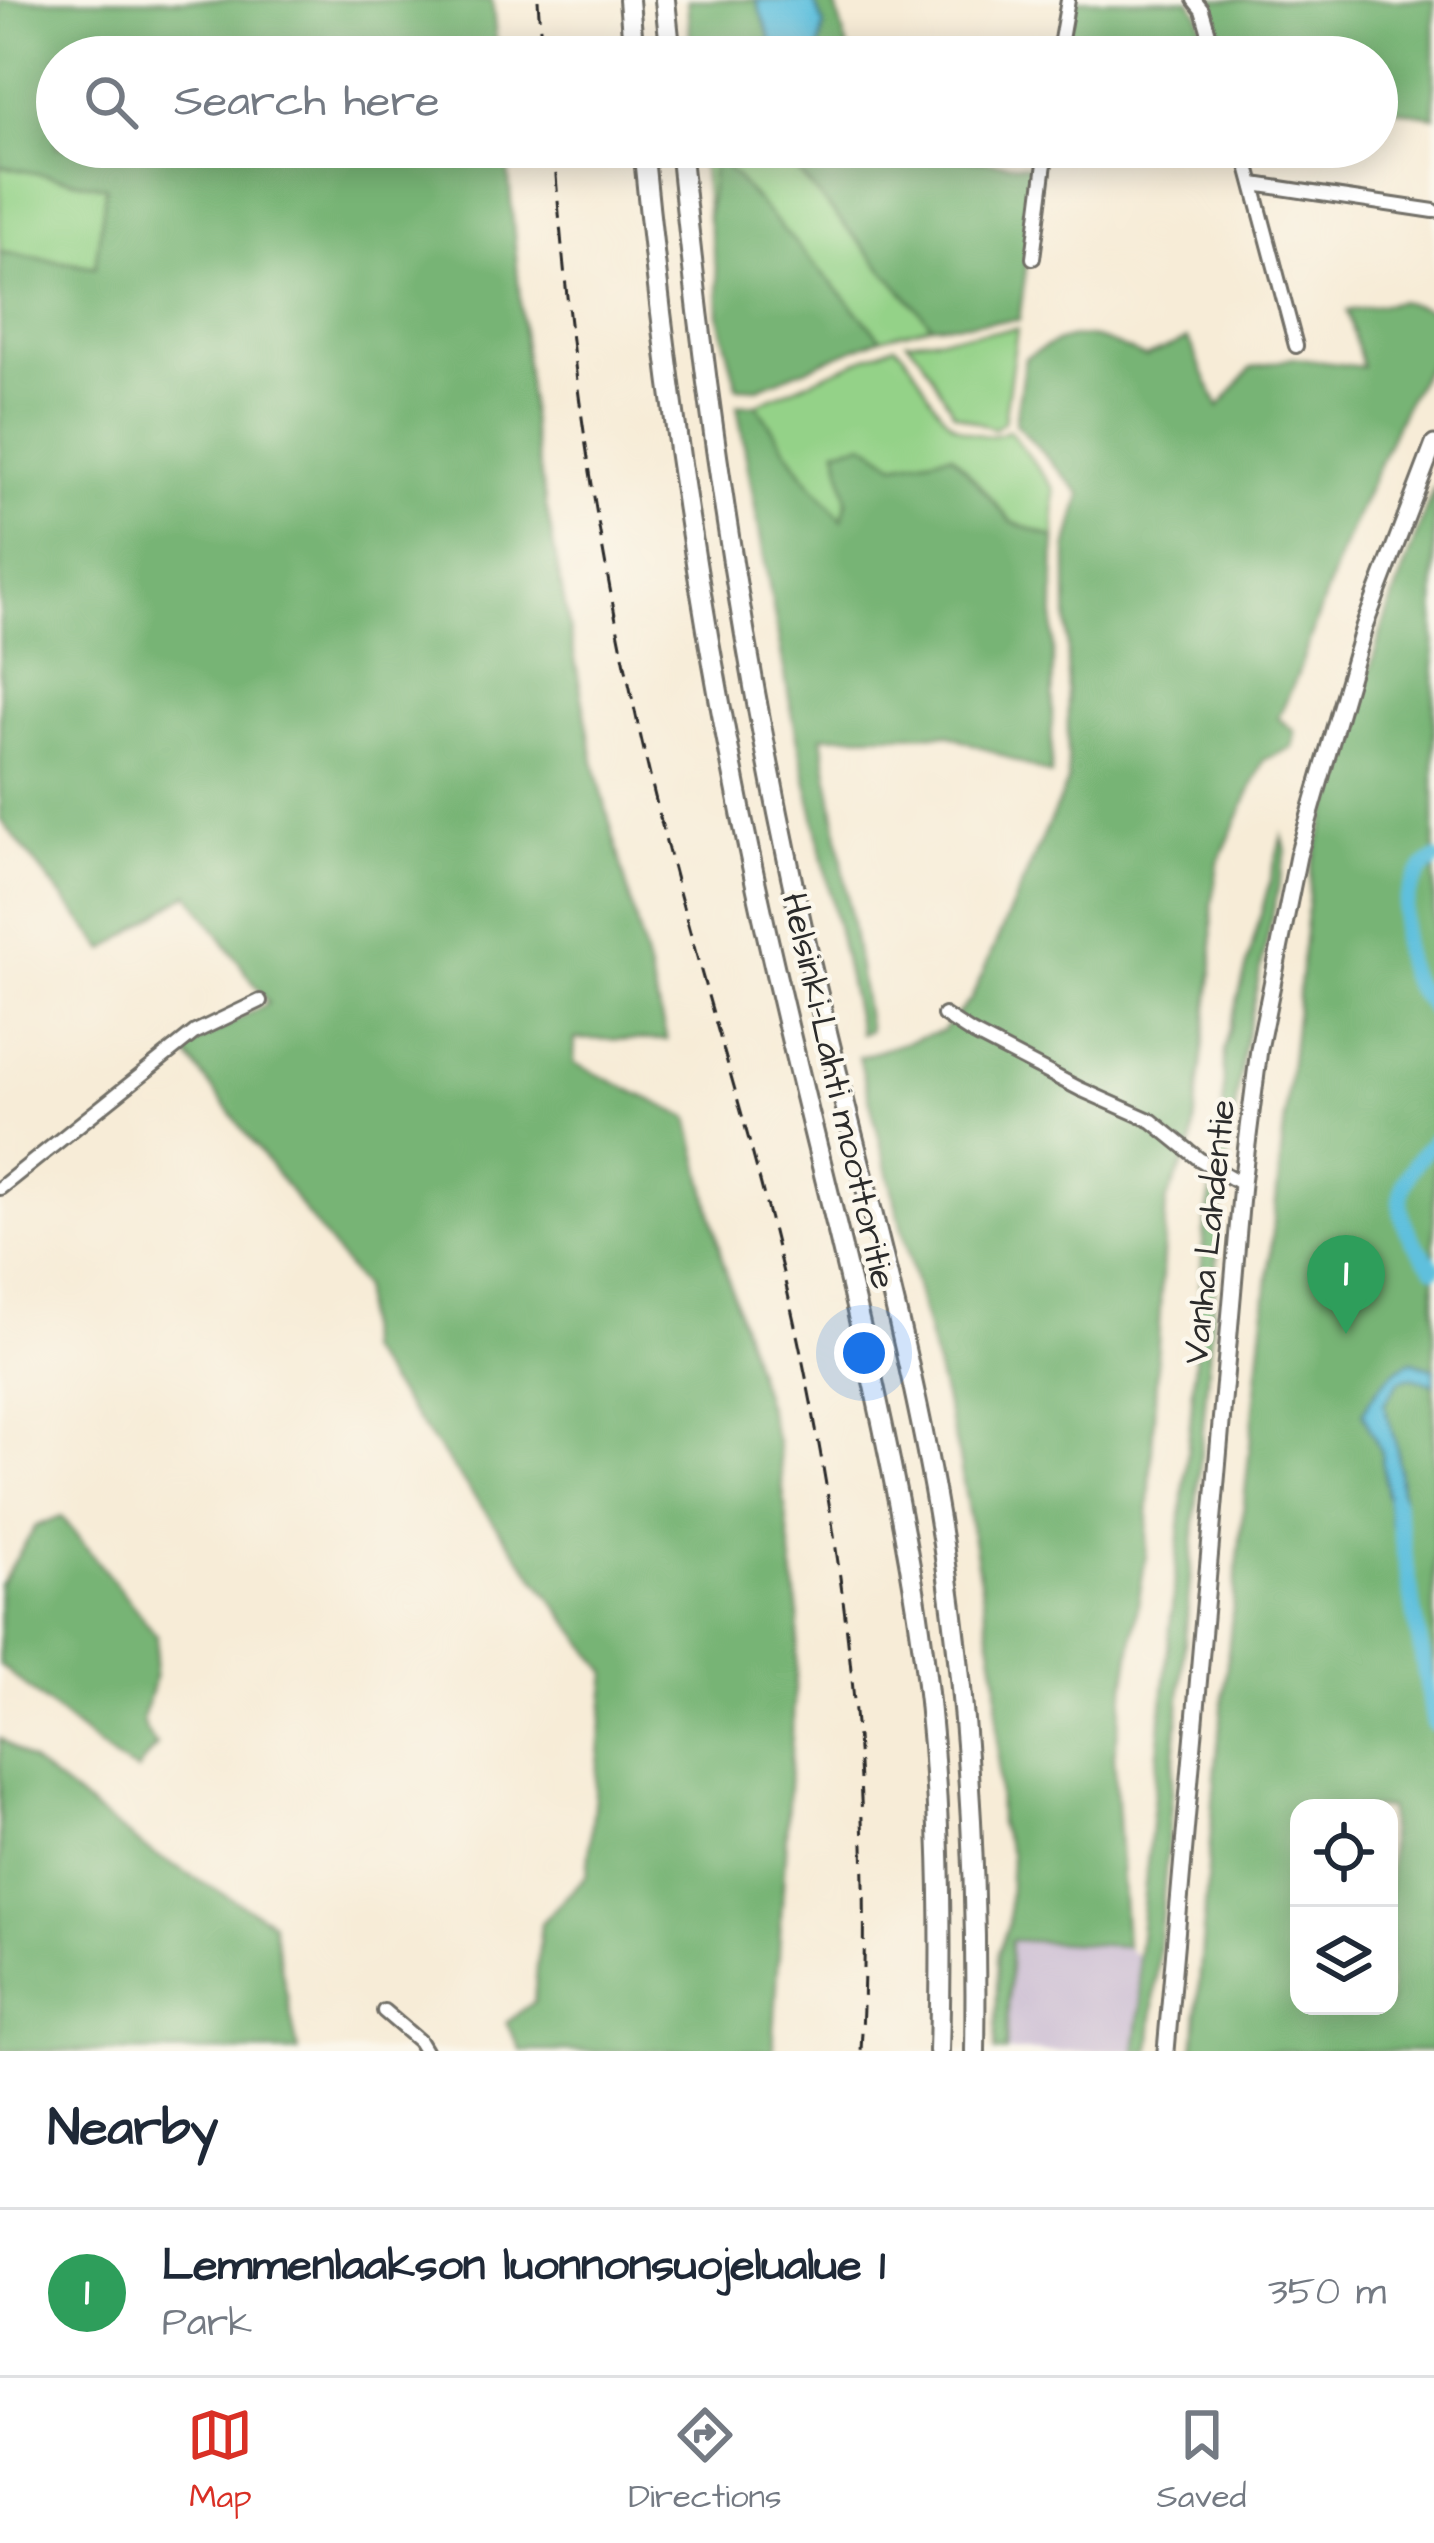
<!DOCTYPE html>
<style>
body{margin:0;font-family:"Architects Daughter",sans-serif;background:#f6f6f7;color:#1f2937}
.controls{position:absolute;right:36px;bottom:36px;display:grid;overflow:hidden;border-radius:24px;box-shadow:0 6px 30px #0003}
.controls button{width:108px;height:108px;display:grid;place-items:center;padding:0;border:0;border-bottom:3px solid #e0e1e3;background:#fff;color:#1f2937;font:60px sans-serif}
.you{position:absolute;left:864px;top:1353px;width:42px;height:42px;margin:-30px;border:9px solid #fff;border-radius:50%;background:#1a73e8;box-shadow:0 0 0 18px #1a73e833}
.badge{display:grid;place-items:center;width:78px;height:78px;border-radius:50%;background:#d93025;color:#fff;font-size:39px;font-weight:700}
.pin{position:absolute;translate:-50% -99px;filter:drop-shadow(0 3px 6px #0008)}
.pin::after{content:'';position:absolute;top:63px;width:42px;height:36px;background:inherit;clip-path:polygon(0 0,100% 0,50% 100%)}
.list{margin:0;padding:0;list-style:none}
h2{display:flex;justify-content:space-between;align-items:center;height:156px;margin:0;padding:0 48px;font-size:51px}
h2 small{font-size:39px;font-weight:400;color:#747a83}
.list li{display:grid;grid-template-columns:78px 1fr auto;gap:36px;align-items:center;box-sizing:border-box;height:168px;padding:0 48px;border-top:3px solid #e0e1e3}
.list b{display:block;font-size:45px;white-space:nowrap}
.list p{margin:0;font-size:39px;white-space:nowrap;color:#747a83}
.list em{font-size:39px;font-style:normal;color:#747a83}
.icon{flex:none;width:66px;height:66px;fill:none;stroke:currentColor;stroke-width:2;stroke-linecap:round;stroke-linejoin:round}
.map{position:relative;flex:none;width:1434px;height:2051px;overflow:hidden}
.search{position:absolute;background:#fff;box-shadow:0 6px 30px #0003;left:36px;right:36px;top:36px;height:132px;display:flex;align-items:center;gap:30px;box-sizing:border-box;padding:0 42px;border-radius:66px;color:#747a83;font-size:45px}
.sheet{height:324px;background:#fff}
nav{display:flex;justify-content:space-around;align-items:center;box-sizing:border-box;height:168px;border-top:3px solid #e0e1e3;background:#fff;font-size:33px;color:#747a83}
nav a{display:grid;justify-items:center;gap:6px}
nav .on{color:#d93025}
.map>svg:first-child{display:block}
.industrial{fill:#ccbed3}
.green{fill:#94d288;stroke:#607e5a;stroke-width:3}
.forest{fill:#77b474;stroke:#517050;stroke-width:3;fill-rule:evenodd}
.water{fill:#5fc0dd;stroke:#457684;stroke-width:3}
.lines{fill:none;stroke-linecap:round;stroke-linejoin:round}
.river{stroke:#5fc0dd;stroke-width:16}
.minor-casing{stroke:#726f67;stroke-width:18}
.major-casing{stroke:#726f67;stroke-width:21}
.highway-casing{stroke:#726f67;stroke-width:24}
.minor{stroke:#fff;stroke-width:12}
.major{stroke:#fff;stroke-width:15}
.highway{stroke:#fff;stroke-width:18}
.rail{stroke:#2b2b2b;stroke-width:3;stroke-dasharray:18 9;stroke-linecap:butt}
.labels{text-anchor:middle;dominant-baseline:central;stroke-width:9;stroke-linejoin:round;paint-order:stroke}
.street-label{font-size:36px;fill:#2b2b2b;stroke:#fbf7ec}
</style>
<div class="map">
<svg width="1434" height="2051" viewBox="0 0 1434 2051">
<rect width="100%" height="100%" fill="#fbf7ec"/>
<filter id="ink" filterUnits="userSpaceOnUse"><feTurbulence type="fractalNoise" baseFrequency=".00833" numOctaves="2"/><feDisplacementMap in="SourceGraphic" scale="24" xChannelSelector="R" yChannelSelector="G"/><feConvolveMatrix kernelMatrix="1 2 1 2 8 2 1 2 1" color-interpolation-filters="sRGB"/></filter>
<filter id="wash" filterUnits="userSpaceOnUse"><feTurbulence type="fractalNoise" baseFrequency=".004" numOctaves="4" result="noise"/><feDisplacementMap in="SourceGraphic" scale="48" xChannelSelector="R" yChannelSelector="G"/><feGaussianBlur stdDeviation="2.7" result="paint"/><feColorMatrix in="noise" values="0 0 0 0 0 0 0 0 0 0 0 0 0 0 0 0 0 1.4 0 .05"/><feComposite in="paint" operator="in"/></filter>
<g filter="url(#wash)">
<rect width="100%" height="100%" fill="#f7ecd7"/>
<path class="industrial" d="M 1011,1940 L 1126,1946 L 1138,1957 L 1141,2007 L 1135,2051 L 1006,2051 Z"/>
<path class="green" d="M 701,147 L 776,147 L 932,325 L 881,338 L 714,155 L 708,220 Z
M 0,166 L 106,187 L 97,267 L 0,252 Z
M 1017,329 L 1004,422 L 994,429 L 954,413 L 921,356 L 907,341 Z
M 895,345 C 920,367 925,395 946,418 C 960,433 992,442 1009,430 L 1054,489 L 1055,538 L 1012,522 L 952,454 L 896,464 L 837,449 L 848,500 L 843,522 L 804,475 L 756,404 Z"/>
<path class="forest" d="M 0,0 L 492,0 L 498,57 L 57,57 L 57,147 L 506,147 L 532,431 L 595,766 L 667,1040 L 575,1039 L 574,1063 L 689,1118 L 721,1255 L 777,1442 L 799,1619 L 773,2051 L 521,2051 L 506,2022 L 534,2002 L 541,1923 L 587,1875 L 607,1673 L 364,1350 L 362,1287 L 183,1050 L 268,1003 L 189,893 L 105,950 L 0,819 L 0,252 L 95,268 L 106,187 L 0,166 Z
M 687,0 L 756,0 L 777,57 L 697,57 L 691,50 Z
M 813,0 L 829,0 L 836,7 L 850,57 L 817,57 L 824,25 Z
M 1071,0 L 1189,0 L 1198,12 L 1212,57 L 1139,57 L 1064,42 Z
M 1200,0 L 1434,0 L 1434,117 L 1377,105 L 1377,57 L 1220,57 Z
M 776,147 L 953,147 L 956,158 L 1040,167 L 1019,320 L 932,325 Z
M 714,153 L 881,338 L 758,388 L 737,387 L 719,316 L 718,279 L 708,220 Z
M 1400,301 L 1434,311 L 1434,355 L 1405,405 L 1338,559 L 1297,676 L 1278,718 L 1295,732 L 1293,747 L 1264,760 L 1218,863 L 1212,906 L 1213,966 L 1192,1144 L 1166,1202 L 1146,1555 L 1114,1755 L 1126,1946 L 1011,1940 L 1006,2051 L 995,2051 L 998,1953 L 1008,1925 L 1011,1855 L 999,1824 L 997,1680 L 959,1458 L 859,1057 L 942,1031 L 971,999 L 1068,781 L 1067,549 L 1081,494 L 1015,423 L 1025,358 C 1081,325 1088,334 1146,357 L 1188,339 L 1219,407 L 1251,368 L 1293,358 L 1362,367 L 1347,311 Z
M 756,404 L 804,475 L 842,520 L 847,500 L 837,449 L 865,443 L 896,464 L 952,454 L 1011,522 L 1055,538 L 1051,775 L 948,734 L 822,736 L 869,1031 L 860,1034 L 790,703 L 737,405 Z
M 1434,487 L 1434,2051 L 1194,2051 L 1216,1765 L 1312,865 L 1383,626 ZM 1299,1808 L 1389,1808 L 1389,2006 L 1299,2006 Z
M 1282,836 L 1286,851 L 1244,1047 L 1223,1192 L 1150,2051 L 1135,2051 L 1141,2007 L 1138,1957 L 1191,1414 L 1204,1233 L 1223,1122 L 1224,1050 Z
M 62,1517 L 157,1636 C 156,1651 156,1669 153,1684 C 147,1716 131,1714 156,1745 L 137,1771 L 116,1760 L 0,1665 L 0,1585 L 36,1526 Z
M 0,1738 L 144,1848 L 272,1922 L 298,2051 L 0,2051 Z"/>
<path class="water" d="M 756,0 L 813,0 L 824,25 L 817,57 L 777,57 Z
M 1413,1361 L 1434,1369 L 1434,1384 L 1412,1377 L 1400,1380 L 1384,1404 L 1397,1448 L 1404,1522 L 1391,1525 L 1381,1452 L 1363,1414 C 1369,1396 1395,1365 1413,1361 Z"/>
<g class="lines">
<path class="river" d="M 1434,860 C 1400,880 1396,944 1411,978 C 1416,989 1427,1000 1434,1010
M 1434,1141 C 1388,1188 1391,1219 1434,1268
M 1395,1501 L 1434,1724"/>
</g>
</g>
<g filter="url(#ink)">
<g class="lines">
<defs>
<path id="minor" d="M 1194,0 L 1202,10 L 1216,57
M 1058,57 L 1068,0
M 1243,147 L 1296,346
M 1254,184 L 1434,211
M 1033,258 L 1047,147
M 944,1015 L 972,1033 L 1080,1089 L 1152,1121 L 1199,1159 L 1242,1184
M 0,1188 L 195,1032 L 260,1001
M 384,2011 L 419,2041 L 425,2051"/>
<path id="major" d="M 1166,2051 L 1242,1184 L 1259,1049 L 1298,856 L 1364,627 L 1434,444"/>
<path id="highway" d="M 629,0 L 634,57
M 665,0 L 671,57
M 643,147 C 667,395 704,642 756,885 C 808,1129 880,1369 918,1615 C 940,1759 943,1906 939,2051
M 680,147 C 704,391 740,636 791,876 C 834,1082 897,1284 934,1490 C 967,1676 978,1863 975,2051"/>
</defs>
<use href="#minor" class="minor-casing"/>
<use href="#major" class="major-casing"/>
<use href="#highway" class="highway-casing"/>
<use href="#minor" class="minor"/>
<use href="#major" class="major"/>
<use href="#highway" class="highway"/>
<path class="rail" d="M 538,0 L 542,57
M 554,147 C 569,371 604,592 658,809 C 688,935 728,1059 761,1185 C 835,1466 877,1759 861,2051"/>
</g>
</g>
<g class="labels">
<g class="street-label">
<text transform="translate(838 1091) rotate(77)">Helsinki-Lahti moottoritie</text>
<text transform="translate(1210 1232) rotate(-84)">Vanha Lahdentie</text>
</g>
</g>
</svg>
<div class="controls">
<button><svg class="icon" aria-label="locate" viewBox="0 0 24 24"><circle cx="12" cy="12" r="6"/><path d="M12 2v4M12 18v4M2 12h4M18 12h4"/></svg></button>
<button><svg class="icon" aria-label="layers" viewBox="0 0 24 24"><path d="M12 4l9 5-9 5-9-5zM3 14l9 5 9-5"/></svg></button>
</div>
<div class="you"></div>
<div class="pin badge" style="left:1346px;top:1334px;background:#2e9e5b">1</div>
<div class="search"><svg class="icon" aria-label="search" viewBox="0 0 24 24"><circle cx="10" cy="10" r="6"/><path d="M15 15l6 6"/></svg>Search here</div>
</div>
<section class="sheet">
<h2>Nearby<small></small></h2>
<ul class="list">
<li><span class="badge" style="background:#2e9e5b">1</span><div><b>Lemmenlaakson luonnonsuojelualue 1</b><p>Park</p></div><em>350 m</em></li>
</ul>
</section>
<nav>
<a class="on"><svg class="icon" aria-label="map" viewBox="0 0 24 24"><path d="M3 6l6-2 6 2 6-2v14l-6 2-6-2-6 2zM9 4v14M15 6v14"/></svg>Map</a>
<a><svg class="icon" aria-label="directions" viewBox="0 0 24 24"><path d="M12 3l9 9-9 9-9-9zM9 14v-3h6M13 9l2 2-2 2"/></svg>Directions</a>
<a><svg class="icon" aria-label="saved" viewBox="0 0 24 24"><path d="M7 4h10v16l-5-4-5 4z"/></svg>Saved</a>
</nav>
